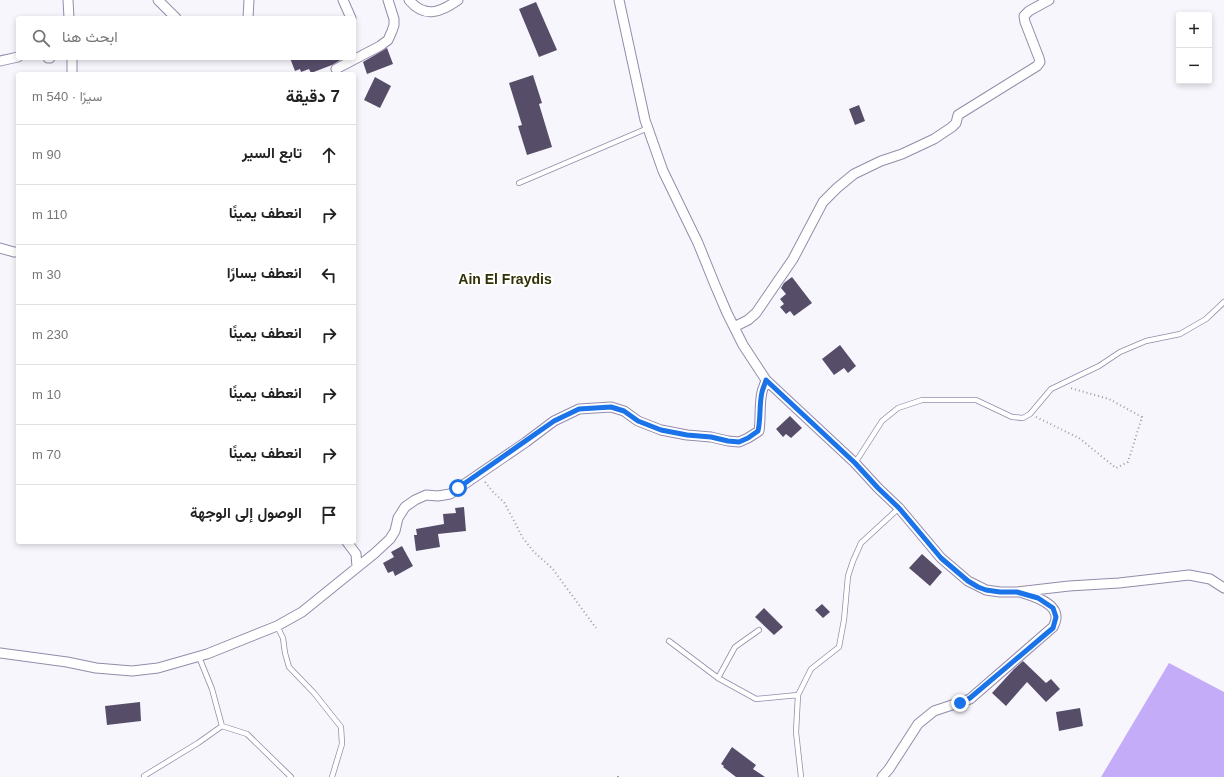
<!DOCTYPE html>
<html lang="ar">
<meta charset="utf-8">
<style>
body{margin:0;font-family:Helvetica,Vazirmatn,sans-serif;background:#f6f6f6;color:#222;direction:rtl}
.controls{position:absolute;right:12px;top:12px;display:grid;overflow:hidden;border-radius:4px;box-shadow:0 2px 6px #0003}
.controls button{width:36px;height:36px;display:grid;place-items:center;padding:0;border:0;border-bottom:1px solid #e0e0e0;background:#fff;color:#222;font:20px sans-serif}
.stop{position:absolute;width:12px;height:12px;margin:-9px;border:3px solid #1a73e8;border-radius:50%;background:#fff}
.stop.end{background:#1a73e8;border-color:#fff;box-shadow:0 1px 4px #0008}
.list{margin:0;padding:0;list-style:none}
h2{display:flex;justify-content:space-between;align-items:center;height:52px;margin:0;padding:0 16px;font-size:17px}
h2 small{font-size:13px;font-weight:400;color:#767676}
.list li{display:grid;grid-template-columns:26px 1fr auto;gap:12px;align-items:center;box-sizing:border-box;height:60px;padding:0 16px;border-top:1px solid #e0e0e0}
.list b{display:block;font-size:15px;white-space:nowrap}
.list em{font-size:13px;font-style:normal;color:#767676}
.icon{flex:none;width:22px;height:22px;fill:none;stroke:currentColor;stroke-width:2;stroke-linecap:round;stroke-linejoin:round}
.map{position:relative;flex:none;width:1224px;height:777px;overflow:hidden;direction:ltr}
.search{position:absolute;background:#fff;box-shadow:0 2px 6px #0003;left:16px;top:16px;width:340px;height:44px;display:flex;align-items:center;gap:10px;box-sizing:border-box;padding:0 14px;border-radius:4px;color:#767676;font-size:15px}
.panel{position:absolute;background:#fff;box-shadow:0 2px 6px #0003;left:16px;top:72px;width:340px;height:472px;border-radius:4px;direction:rtl}
.map>svg:first-child{display:block}
.forest{fill:#c4acf9}
.building{fill:#564e69}
.lines{fill:none;stroke-linecap:round;stroke-linejoin:round}
.service-casing{stroke:#948baa;stroke-width:6}
.minor-casing{stroke:#948baa;stroke-width:11}
.path{stroke:#9e9ba5;stroke-width:2;stroke-dasharray:1 3;stroke-linecap:butt}
.service{stroke:#fff;stroke-width:4.5}
.minor{stroke:#fff;stroke-width:9}
.route{stroke:#1a73e8;stroke-width:5}
.labels{text-anchor:middle;dominant-baseline:central;stroke-width:4;stroke-linejoin:round;paint-order:stroke}
.quarter-label{font-size:14px;font-weight:bold;fill:#323106;stroke:#fff}
</style>
<div class="map">
<svg width="1224" height="777" viewBox="0 0 1224 777">
<rect width="100%" height="100%" fill="#f8f6fd"/>
<path class="forest" d="M 1169,663 L 1224,692 L 1224,777 L 1101,777 Z"/>
<path class="building" d="M 536,2 L 557,50 L 539,57 L 519,9 Z
M 387,48 L 393,64 L 367,74 L 363,62 Z
M 290,58 L 344,58 L 332,65 L 311,73 L 309,69 L 301,72 L 300,69 L 295,71 Z
M 533,75 L 542,103 L 539,104 L 552,147 L 527,155 L 518,126 L 522,125 L 509,83 Z
M 375,77 L 391,86 L 380,108 L 364,100 Z
M 859,105 L 865,121 L 855,125 L 849,109 Z
M 792,277 L 812,303 L 794,316 L 790,311 L 786,314 L 780,307 L 784,304 L 780,299 L 786,294 L 781,288 L 784,283 Z
M 840,345 L 856,366 L 848,373 L 844,368 L 834,375 L 822,359 Z
M 790,416 L 802,428 L 791,438 L 786,434 L 783,437 L 776,429 Z
M 464,507 L 466,531 L 438,534 L 440,547 L 416,551 L 414,535 L 417,535 L 416,529 L 444,524 L 443,514 L 456,513 L 455,508 Z
M 402,546 L 413,566 L 395,576 L 393,571 L 388,573 L 383,563 L 394,557 L 391,552 Z
M 922,554 L 942,572 L 930,586 L 909,568 Z
M 822,604 L 830,612 L 823,618 L 815,610 Z
M 764,608 L 783,627 L 774,635 L 755,617 Z
M 1023,661 L 1046,683 L 1051,679 L 1060,689 L 1046,702 L 1027,682 L 1006,706 L 992,693 L 1014,669 Z
M 140,702 L 141,721 L 107,725 L 105,706 Z
M 1080,708 L 1083,726 L 1059,731 L 1056,712 Z
M 732,747 L 756,765 L 753,769 L 765,777 L 736,777 L 723,767 L 724,766 L 721,764 Z"/>
<g class="lines">
<defs>
<path id="service" d="M 519,183 L 648,128
M 855,463 L 882,421 L 898,408 L 922,400 L 976,400 L 1012,417 L 1023,418 L 1030,414 L 1051,389 L 1099,366 L 1120,352 L 1146,341 L 1180,334 L 1206,319 L 1224,302
M 277,626 L 283,638 L 285,653 L 289,667 L 314,693 L 341,727 L 342,744 L 332,777
M 759,630 L 735,647 L 718,678 L 756,699 L 798,695
M 669,641 L 718,678
M 222,726 L 247,734 L 291,777
M 144,776 L 198,743 L 222,726 L 212,689 L 199,657
M 801,777 L 796,732 L 798,695 L 811,669 L 839,647 L 844,620 L 848,576 L 853,561 L 861,543 L 899,508"/>
<path id="minor" d="M 68,0 L 69,18
M 158,0 L 176,18
M 343,0 L 351,18
M 409,0 C 425,19 441,12 458,0
M 619,0 L 645,120 L 663,171 L 698,243 L 715,285 L 727,313 L 743,345 L 766,380 L 855,463 L 878,488 L 899,508 L 941,558 L 968,581 L 986,590 L 1000,592 L 1017,592 L 1069,586 L 1119,583 L 1189,575 L 1210,579 L 1224,588
M 248,18 L 249,0
M 48,58 L 50,58
M 72,58 L 72,74
M 0,61 L 18,57
M 336,69 L 380,46 L 388,40 L 392,31 L 394,25 L 394,19 L 388,0
M 0,248 L 14,252 L 18,252
M 734,327 L 748,320 L 756,313 L 793,259 L 823,202 L 837,188 L 854,174 L 881,161 L 902,154 L 934,139 L 952,127 L 956,123 L 958,115 L 1037,66 L 1040,62 L 1039,58 L 1025,22 L 1024,16 L 1029,11 L 1049,0
M 347,542 L 356,554 L 357,567
M 0,653 L 67,662 L 96,668 L 132,671 L 158,668 L 207,654 L 277,626 L 302,612 L 375,553 L 390,539 L 395,531 L 398,518 L 405,507 L 415,500 L 426,495 L 438,496 L 450,494 L 526,442 L 554,421 L 579,409 L 611,407 L 624,411 L 638,421 L 661,430 L 687,435 L 711,437 L 728,441 L 739,442 L 748,438 L 759,431 C 761,418 759,405 762,392 C 763,388 765,384 766,380
M 882,777 L 889,769 L 918,724 L 934,711 L 970,699 L 1053,627 C 1054,625 1056,621 1056,618 C 1057,603 1033,596 1023,593"/>
</defs>
<use href="#service" class="service-casing"/>
<use href="#minor" class="minor-casing"/>
<path class="path" d="M 1036,417 L 1079,438 L 1116,468 L 1128,462 L 1142,417 L 1109,399 L 1070,388
M 485,482 L 494,493 L 504,502 L 523,538 L 534,552 L 552,568 L 596,628
M 618,776 L 618,777"/>
<use href="#service" class="service"/>
<use href="#minor" class="minor"/>
</g>
<g class="lines">
<path class="route" d="M 458,488 L 554,421 L 579,409 L 611,407 L 624,411 L 638,421 L 661,430 L 687,435 L 711,437 L 728,441 L 739,442 L 748,438 L 758,431 C 761,418 759,405 762,392 C 763,388 765,384 766,380 L 855,463 L 878,488 L 899,508 L 941,558 L 968,581 L 978,587 L 986,590 L 1000,592 L 1017,592 L 1038,598 L 1053,608 L 1056,617 L 1053,628 L 970,698 L 960,703"/>
</g>
<g class="labels">
<g class="quarter-label">
<text x="505" y="279">Ain El Fraydis</text>
</g>
</g>
</svg>
<div class="controls">
<button>+</button>
<button>−</button>
</div>
<div class="stop" style="left:458px;top:488px"></div>
<div class="stop end" style="left:960px;top:703px"></div>
<div class="search"><svg class="icon" aria-label="search" viewBox="0 0 24 24"><circle cx="10" cy="10" r="6"/><path d="M15 15l6 6"/></svg>ابحث هنا</div>
<section class="panel">
<h2>7 دقيقة<small>سيرًا · 540 m</small></h2>
<ul class="list">
<li><svg class="icon" aria-label="ahead" viewBox="0 0 24 24"><path d="M12 20V5M6 11l6-6 6 6"/></svg><div><b>تابع السير</b></div><em>90 m</em></li>
<li><svg class="icon" aria-label="right" viewBox="0 0 24 24"><path d="M7 20v-9h11M14 6l5 5-5 5"/></svg><div><b>انعطف يمينًا</b></div><em>110 m</em></li>
<li><svg class="icon" aria-label="left" viewBox="0 0 24 24"><path d="M17 20v-9H6M10 6l-5 5 5 5"/></svg><div><b>انعطف يسارًا</b></div><em>30 m</em></li>
<li><svg class="icon" aria-label="right" viewBox="0 0 24 24"><path d="M7 20v-9h11M14 6l5 5-5 5"/></svg><div><b>انعطف يمينًا</b></div><em>230 m</em></li>
<li><svg class="icon" aria-label="right" viewBox="0 0 24 24"><path d="M7 20v-9h11M14 6l5 5-5 5"/></svg><div><b>انعطف يمينًا</b></div><em>10 m</em></li>
<li><svg class="icon" aria-label="right" viewBox="0 0 24 24"><path d="M7 20v-9h11M14 6l5 5-5 5"/></svg><div><b>انعطف يمينًا</b></div><em>70 m</em></li>
<li><svg class="icon" aria-label="arrive" viewBox="0 0 24 24"><path d="M6 21V4h12l-3 4 3 4H6"/></svg><div><b>الوصول إلى الوجهة</b></div></li>
</ul>
</section>
</div>
